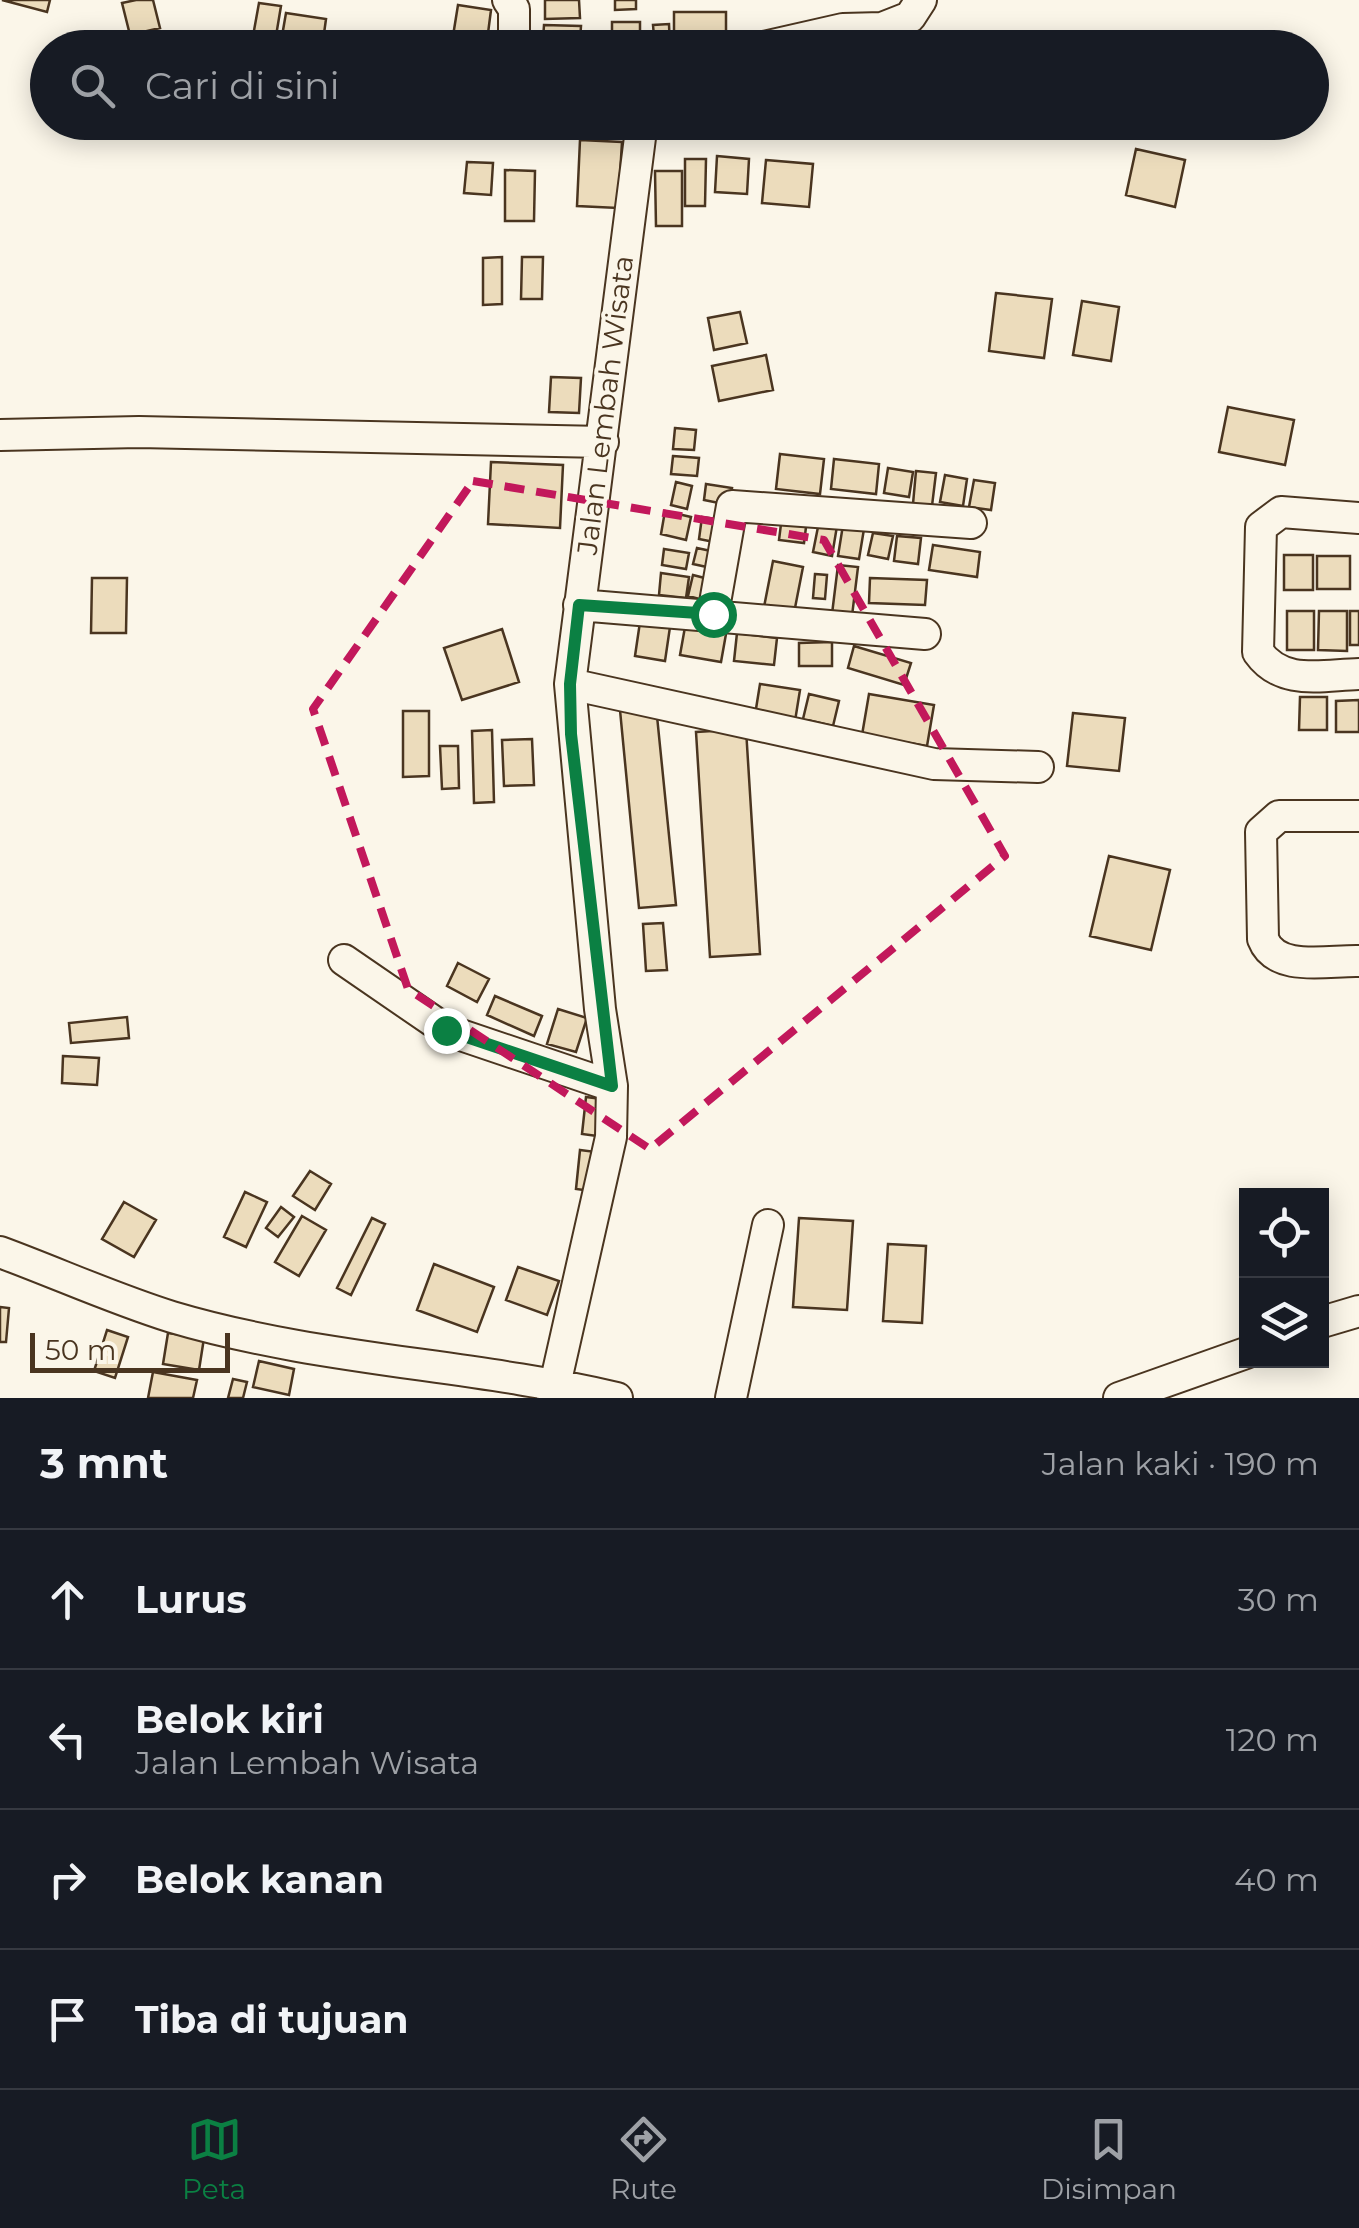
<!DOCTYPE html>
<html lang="id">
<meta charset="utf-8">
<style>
body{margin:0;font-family:Montserrat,sans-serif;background:#20242c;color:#f1f3f6}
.controls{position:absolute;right:30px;bottom:30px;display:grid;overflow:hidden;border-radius:0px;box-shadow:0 5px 25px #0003}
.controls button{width:90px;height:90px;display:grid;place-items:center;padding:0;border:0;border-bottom:2px solid #363941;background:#171b24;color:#f1f3f6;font:50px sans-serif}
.scale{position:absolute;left:30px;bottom:25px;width:200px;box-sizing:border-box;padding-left:10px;border:5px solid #4a3520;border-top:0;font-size:28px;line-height:35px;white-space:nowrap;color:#4a3520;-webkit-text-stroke:8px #fbf6e9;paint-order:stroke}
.stop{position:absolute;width:30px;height:30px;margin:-22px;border:8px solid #0b8043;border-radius:50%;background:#fff}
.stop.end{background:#0b8043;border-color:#fff;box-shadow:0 2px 10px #0008}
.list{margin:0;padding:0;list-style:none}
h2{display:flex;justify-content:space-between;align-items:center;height:130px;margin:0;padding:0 40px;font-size:42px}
h2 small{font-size:32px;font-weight:400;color:#9ea1a6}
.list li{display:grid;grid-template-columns:65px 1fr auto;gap:30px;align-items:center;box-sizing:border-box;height:140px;padding:0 40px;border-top:2px solid #363941}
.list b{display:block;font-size:38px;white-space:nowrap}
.list p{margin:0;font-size:32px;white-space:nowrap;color:#9ea1a6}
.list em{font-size:32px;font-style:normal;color:#9ea1a6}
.icon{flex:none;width:55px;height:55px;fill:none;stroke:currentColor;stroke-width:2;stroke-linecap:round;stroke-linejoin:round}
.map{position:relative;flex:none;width:1359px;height:1398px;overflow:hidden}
.search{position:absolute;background:#171b24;box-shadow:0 5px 25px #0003;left:30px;right:30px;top:30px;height:110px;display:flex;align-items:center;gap:25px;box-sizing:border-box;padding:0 35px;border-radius:55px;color:#9ea1a6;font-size:38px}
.sheet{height:690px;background:#171b24}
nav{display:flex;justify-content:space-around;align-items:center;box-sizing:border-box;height:140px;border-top:2px solid #363941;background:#171b24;font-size:28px;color:#9ea1a6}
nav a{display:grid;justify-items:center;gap:5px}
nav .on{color:#0b8043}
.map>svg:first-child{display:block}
.building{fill:#ecdcbc;stroke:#4a3520;stroke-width:2.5}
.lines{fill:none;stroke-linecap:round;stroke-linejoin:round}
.minor-casing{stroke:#4a3520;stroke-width:34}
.minor{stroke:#fbf6e9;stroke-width:30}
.route{stroke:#0b8043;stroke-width:12}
.marked{fill:none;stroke:#c2185b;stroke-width:8;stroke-dasharray:20 12;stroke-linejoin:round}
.labels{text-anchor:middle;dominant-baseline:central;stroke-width:8;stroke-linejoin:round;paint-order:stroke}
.street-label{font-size:28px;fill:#4a3520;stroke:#fbf6e9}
</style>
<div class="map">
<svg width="1359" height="1398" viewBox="0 0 1359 1398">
<rect width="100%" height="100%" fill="#fbf6e9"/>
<path class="building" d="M 2,0 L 50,0 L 47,12 Z
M 136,0 L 153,0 L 160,28 L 130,35 L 122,3 Z
M 545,0 L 579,0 L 580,18 L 545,19 Z
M 615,0 L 636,0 L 636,9 L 615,10 Z
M 259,3 L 281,6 L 274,48 L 251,47 Z
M 458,5 L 491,10 L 487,41 L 453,36 Z
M 674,12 L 726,12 L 726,40 L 674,40 Z
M 286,13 L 326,19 L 322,48 L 281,42 Z
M 612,22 L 640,22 L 640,48 L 612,48 Z
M 669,24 L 670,48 L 655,48 L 653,25 Z
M 544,25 L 581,26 L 580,40 L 543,40 Z
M 580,140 L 622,142 L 618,208 L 577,206 Z
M 1136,149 L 1185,160 L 1175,207 L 1126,195 Z
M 717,156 L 749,159 L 747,194 L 715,192 Z
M 685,159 L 706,159 L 705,206 L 685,206 Z
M 766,160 L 813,164 L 809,207 L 762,203 Z
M 467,162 L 493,163 L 491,195 L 464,193 Z
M 505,170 L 535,171 L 534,221 L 505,221 Z
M 655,171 L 682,171 L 682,226 L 656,226 Z
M 502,257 L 502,304 L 483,305 L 483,258 Z
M 522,257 L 543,257 L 542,299 L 521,299 Z
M 996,293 L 1052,299 L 1044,358 L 989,351 Z
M 1082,301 L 1119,307 L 1111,361 L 1073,355 Z
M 740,312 L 747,343 L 714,350 L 708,318 Z
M 766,355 L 773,390 L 719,401 L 712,366 Z
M 551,377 L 581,378 L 579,413 L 549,412 Z
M 1228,407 L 1294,420 L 1285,465 L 1219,452 Z
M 675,428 L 696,430 L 694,450 L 673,449 Z
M 780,454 L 824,459 L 820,494 L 776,489 Z
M 673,456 L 699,458 L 697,476 L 671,474 Z
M 834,459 L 879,464 L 876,494 L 831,489 Z
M 491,462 L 563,465 L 560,528 L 488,524 Z
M 888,468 L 913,472 L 909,497 L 884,493 Z
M 916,471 L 936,473 L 932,506 L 913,504 Z
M 945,475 L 967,479 L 963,506 L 940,502 Z
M 974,480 L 995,483 L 991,510 L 969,507 Z
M 676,482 L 692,486 L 687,509 L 671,505 Z
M 706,484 L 732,488 L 729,505 L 704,500 Z
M 665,511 L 691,517 L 686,540 L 661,534 Z
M 782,516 L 807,519 L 804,543 L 779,540 Z
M 702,517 L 723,520 L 719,543 L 699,539 Z
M 820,517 L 838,520 L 832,556 L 813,552 Z
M 843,525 L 864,529 L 859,559 L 838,556 Z
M 873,533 L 893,536 L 888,559 L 868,555 Z
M 897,536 L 921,538 L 918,564 L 894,561 Z
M 933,545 L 980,552 L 977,577 L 929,570 Z
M 697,548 L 720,553 L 716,569 L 693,564 Z
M 664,549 L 689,553 L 686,569 L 662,565 Z
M 1284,555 L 1313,555 L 1313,590 L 1284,590 Z
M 1317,556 L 1350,556 L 1350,589 L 1317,589 Z
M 773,561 L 803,567 L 794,613 L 764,607 Z
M 838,565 L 858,567 L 852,616 L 832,614 Z
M 661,573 L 689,577 L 686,598 L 659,595 Z
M 815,574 L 827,575 L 825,599 L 813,598 Z
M 693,575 L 716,581 L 711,602 L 688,596 Z
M 92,578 L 127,578 L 126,633 L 91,633 Z
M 870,578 L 927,580 L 925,605 L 869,603 Z
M 1287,611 L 1314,611 L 1314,650 L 1287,650 Z
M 1319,611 L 1347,611 L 1347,651 L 1318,650 Z
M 1350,611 L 1359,611 L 1359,645 L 1350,645 Z
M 640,622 L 670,627 L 665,661 L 635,656 Z
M 685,627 L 726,634 L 721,662 L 680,655 Z
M 502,629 L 519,682 L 462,700 L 444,648 Z
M 737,633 L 777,638 L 774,665 L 734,661 Z
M 832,642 L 832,666 L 799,666 L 799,643 Z
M 854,646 L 911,663 L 904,685 L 848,668 Z
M 760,684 L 800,690 L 795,721 L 755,715 Z
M 809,694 L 839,701 L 833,726 L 803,719 Z
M 869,694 L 934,705 L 927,746 L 862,735 Z
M 1300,697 L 1327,697 L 1327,730 L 1299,730 Z
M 1359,700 L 1359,732 L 1336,732 L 1336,701 Z
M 656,706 L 676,905 L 639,908 L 620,710 Z
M 403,711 L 429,711 L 429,776 L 403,777 Z
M 1073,713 L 1125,718 L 1119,771 L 1067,766 Z
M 746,729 L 760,954 L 710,957 L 696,732 Z
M 492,730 L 494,802 L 474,803 L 472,731 Z
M 532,739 L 534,785 L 504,786 L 502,740 Z
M 440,746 L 458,746 L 459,788 L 442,789 Z
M 1109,856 L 1170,870 L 1151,950 L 1090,936 Z
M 663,923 L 667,970 L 646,971 L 643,924 Z
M 458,963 L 489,979 L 477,1002 L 447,986 Z
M 495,996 L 542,1016 L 534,1036 L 487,1015 Z
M 495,996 L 542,1016 L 534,1036 L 487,1015 Z
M 558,1009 L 587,1018 L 576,1052 L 547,1044 Z
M 127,1017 L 129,1038 L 71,1043 L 69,1023 Z
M 63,1056 L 99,1058 L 97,1085 L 62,1083 Z
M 586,1097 L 610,1100 L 605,1137 L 582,1134 Z
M 580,1150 L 596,1152 L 592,1191 L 576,1189 Z
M 310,1171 L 331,1184 L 315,1210 L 293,1196 Z
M 245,1192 L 267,1202 L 246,1247 L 224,1237 Z
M 124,1202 L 156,1220 L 134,1257 L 102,1239 Z
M 281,1207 L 294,1217 L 278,1237 L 266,1228 Z
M 302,1216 L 326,1230 L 299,1276 L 275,1262 Z
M 372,1218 L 385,1224 L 351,1295 L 337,1288 Z
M 799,1218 L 853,1221 L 847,1310 L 793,1307 Z
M 888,1244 L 926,1246 L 922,1323 L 883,1321 Z
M 434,1264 L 494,1287 L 477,1332 L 417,1310 Z
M 518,1267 L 559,1281 L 547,1315 L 506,1300 Z
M 0,1307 L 9,1308 L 6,1342 L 0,1342 Z
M 107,1330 L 128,1337 L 115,1378 L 94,1371 Z
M 168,1333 L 204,1338 L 199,1370 L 163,1364 Z
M 259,1361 L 294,1369 L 289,1395 L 253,1387 Z
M 153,1372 L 197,1380 L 193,1398 L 148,1398 Z
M 233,1379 L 247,1382 L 243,1398 L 228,1398 Z"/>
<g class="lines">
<defs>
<path id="minor" d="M 508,0 L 514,9 L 514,48
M 759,48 L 843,29 L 882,28 L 910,17 L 921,0
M 0,435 L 139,432 L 603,442
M 1359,518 L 1281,512 L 1261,527 L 1258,652 C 1282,686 1321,675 1359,674
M 579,605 L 925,634
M 713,614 L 732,506 L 971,523
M 570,684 L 934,764 L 1038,767
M 1359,816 L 1279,816 L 1261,832 L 1263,939 C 1276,973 1328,960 1359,961
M 344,960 L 446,1030 L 612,1086
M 0,1252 C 57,1273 114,1299 172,1317 C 316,1360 471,1364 617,1398
M 1322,1322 L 1359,1311
M 552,1398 L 611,1137 L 612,1086 L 600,1009 L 570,684 L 642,122
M 731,1398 L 768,1225
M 1119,1398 L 1246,1353"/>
</defs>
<use href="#minor" class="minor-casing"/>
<use href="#minor" class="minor"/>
</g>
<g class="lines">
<path class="route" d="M 446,1030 L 612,1086 L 571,734 L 570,684 L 579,605 L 713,614"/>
</g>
<path class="marked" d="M 473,481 L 824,540 L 1005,856 L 650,1149 L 408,989 L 313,709 Z"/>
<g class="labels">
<g class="street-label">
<text transform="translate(605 405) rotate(-83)">Jalan Lembah Wisata</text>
</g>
</g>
</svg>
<div class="controls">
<button><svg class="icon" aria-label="locate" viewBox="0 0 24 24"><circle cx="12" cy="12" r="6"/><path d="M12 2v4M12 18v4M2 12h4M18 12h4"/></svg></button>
<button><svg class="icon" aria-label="layers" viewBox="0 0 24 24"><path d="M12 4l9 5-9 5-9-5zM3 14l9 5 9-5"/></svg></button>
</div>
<div class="scale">50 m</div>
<div class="stop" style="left:713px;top:614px"></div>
<div class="stop end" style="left:446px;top:1030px"></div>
<div class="search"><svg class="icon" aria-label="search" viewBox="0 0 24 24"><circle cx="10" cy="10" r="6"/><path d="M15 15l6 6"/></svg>Cari di sini</div>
</div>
<section class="sheet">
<h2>3 mnt<small>Jalan kaki · 190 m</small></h2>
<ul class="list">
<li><svg class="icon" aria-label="ahead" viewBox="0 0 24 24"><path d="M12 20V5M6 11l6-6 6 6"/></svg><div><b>Lurus</b></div><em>30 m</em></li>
<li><svg class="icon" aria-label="left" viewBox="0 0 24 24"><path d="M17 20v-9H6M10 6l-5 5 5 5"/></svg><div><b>Belok kiri</b><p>Jalan Lembah Wisata</p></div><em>120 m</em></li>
<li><svg class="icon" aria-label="right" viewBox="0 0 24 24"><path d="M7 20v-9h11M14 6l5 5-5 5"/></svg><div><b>Belok kanan</b></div><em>40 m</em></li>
<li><svg class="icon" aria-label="arrive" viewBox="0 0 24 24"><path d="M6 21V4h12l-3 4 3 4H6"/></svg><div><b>Tiba di tujuan</b></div></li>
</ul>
</section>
<nav>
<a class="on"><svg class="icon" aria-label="map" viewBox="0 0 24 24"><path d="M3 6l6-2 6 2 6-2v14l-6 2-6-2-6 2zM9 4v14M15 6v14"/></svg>Peta</a>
<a><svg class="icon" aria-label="directions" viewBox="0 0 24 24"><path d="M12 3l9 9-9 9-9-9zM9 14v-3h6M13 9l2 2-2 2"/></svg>Rute</a>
<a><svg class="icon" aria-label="saved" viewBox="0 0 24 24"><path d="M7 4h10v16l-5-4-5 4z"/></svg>Disimpan</a>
</nav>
